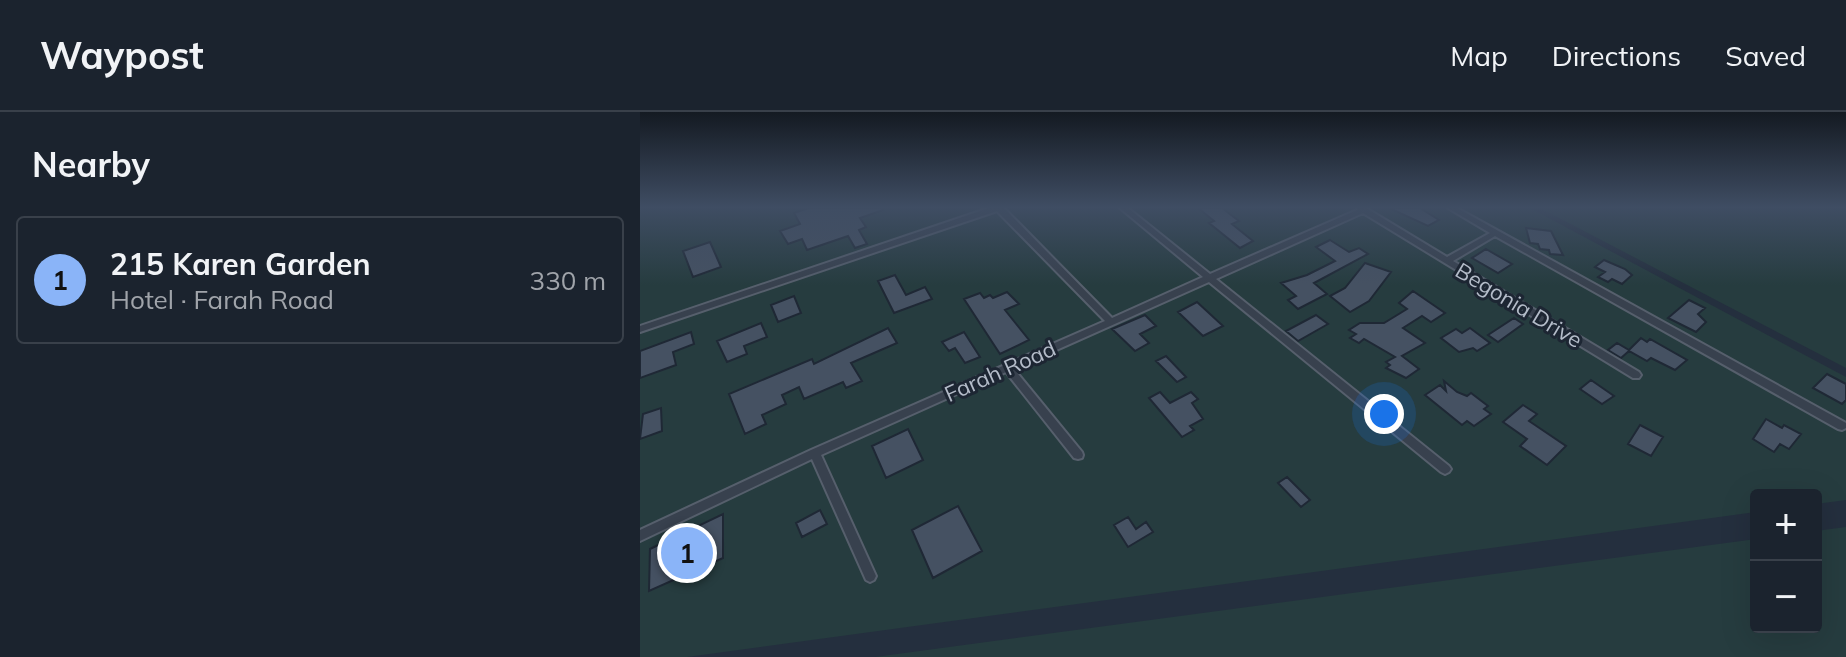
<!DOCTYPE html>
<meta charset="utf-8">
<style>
body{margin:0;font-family:Mulish,sans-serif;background:#282f3a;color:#f1f3f6}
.controls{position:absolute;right:24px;bottom:24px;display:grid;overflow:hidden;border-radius:8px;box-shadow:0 8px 32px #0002}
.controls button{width:72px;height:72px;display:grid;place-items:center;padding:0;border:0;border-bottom:2px solid #39404a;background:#1b232e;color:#f1f3f6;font:40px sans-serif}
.you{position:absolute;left:744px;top:302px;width:28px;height:28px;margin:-20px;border:6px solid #fff;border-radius:50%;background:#1a73e8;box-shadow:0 0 0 12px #1a73e833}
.badge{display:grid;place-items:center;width:52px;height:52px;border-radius:50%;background:#8ab4f8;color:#111;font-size:26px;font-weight:700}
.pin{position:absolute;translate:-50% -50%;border:4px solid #fff;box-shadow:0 2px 8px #0006}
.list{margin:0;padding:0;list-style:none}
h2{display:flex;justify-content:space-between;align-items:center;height:104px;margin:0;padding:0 32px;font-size:34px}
h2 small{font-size:26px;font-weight:400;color:#a0a4aa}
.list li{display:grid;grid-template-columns:52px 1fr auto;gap:24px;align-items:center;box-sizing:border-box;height:128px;margin:0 16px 16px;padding:0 16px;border:2px solid #39404a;border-radius:8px}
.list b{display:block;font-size:30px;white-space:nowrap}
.list p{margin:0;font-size:26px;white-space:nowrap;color:#a0a4aa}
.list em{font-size:26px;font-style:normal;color:#a0a4aa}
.map{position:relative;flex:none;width:1206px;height:545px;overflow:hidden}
header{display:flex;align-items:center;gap:48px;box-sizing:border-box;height:112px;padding:0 40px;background:#1b232e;border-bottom:2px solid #39404a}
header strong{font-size:38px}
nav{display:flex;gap:44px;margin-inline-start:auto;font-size:28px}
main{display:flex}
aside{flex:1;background:#1b232e}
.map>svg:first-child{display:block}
.green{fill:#263c3f}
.building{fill:#455162;stroke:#1f2835;stroke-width:2}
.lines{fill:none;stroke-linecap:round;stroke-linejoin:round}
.street-casing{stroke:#565f6c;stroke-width:4}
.street{fill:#38414e;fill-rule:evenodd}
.labels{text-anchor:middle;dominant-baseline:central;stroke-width:6;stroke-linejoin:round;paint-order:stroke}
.street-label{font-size:22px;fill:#b4bcc9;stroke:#1d2633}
</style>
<header>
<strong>Waypost</strong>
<nav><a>Map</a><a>Directions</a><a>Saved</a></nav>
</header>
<main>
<aside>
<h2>Nearby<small></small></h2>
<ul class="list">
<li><span class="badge">1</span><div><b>215 Karen Garden</b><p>Hotel · Farah Road</p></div><em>330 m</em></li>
</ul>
</aside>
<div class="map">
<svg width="1206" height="545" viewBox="0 0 1206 545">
<rect width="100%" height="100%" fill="#242f3e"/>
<path class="green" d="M 0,96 L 890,96 L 1206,265 L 1206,388 L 1176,392 L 1176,383 L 1116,383 L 1116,400 L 47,545 L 0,545 Z
M 900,96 L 1206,96 L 1206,256 Z
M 1206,415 L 1206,545 L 235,545 L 1116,427 L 1116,515 L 1176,515 L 1176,419 Z"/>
<path class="building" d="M 168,96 L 243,96 L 243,98 L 220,106 L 226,115 L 219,118 L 227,132 L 215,136 L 208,124 L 167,138 L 162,127 L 148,132 L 140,119 L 160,112 L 154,101 Z
M 558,96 L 582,96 L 599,109 L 592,112 L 613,129 L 600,136 L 569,111 L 574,109 Z
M 749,96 L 780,96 L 799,108 L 788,114 Z
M 886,116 L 911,119 L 923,143 L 910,142 L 909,138 L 900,137 L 898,132 L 890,131 Z
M 690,128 L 709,140 L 719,136 L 728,142 L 674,171 L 687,182 L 658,197 L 648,188 L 656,184 L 641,171 L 667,163 L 695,149 L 676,135 Z
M 70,130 L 81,155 L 53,165 L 43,139 Z
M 846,137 L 872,152 L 858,161 L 832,146 Z
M 964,148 L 985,157 L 992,163 L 982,172 L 972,167 L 968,170 L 958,165 L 965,160 L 955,155 Z
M 725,151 L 751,160 L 729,189 L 710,200 L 690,184 L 705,176 Z
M 255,163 L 266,183 L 285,175 L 292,187 L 254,201 L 238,169 Z
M 773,179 L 805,201 L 791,210 L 782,204 L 763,216 L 785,231 L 762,244 L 779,257 L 766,266 L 746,256 L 750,253 L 746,250 L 755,245 L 724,227 L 719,231 L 710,226 L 716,222 L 709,218 L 720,211 L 744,211 L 767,197 L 759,191 Z
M 367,180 L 379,192 L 365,198 L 389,228 L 360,242 L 324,187 L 340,181 L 344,186 L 350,183 L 353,186 Z
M 154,184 L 161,201 L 138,210 L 131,193 Z
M 1049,188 L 1065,196 L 1058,202 L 1066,210 L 1056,220 L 1028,206 Z
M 557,190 L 583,214 L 563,224 L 538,200 Z
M 505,203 L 516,214 L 500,222 L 509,231 L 495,239 L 472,217 Z
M 676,203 L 688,212 L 658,229 L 646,219 Z
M 874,206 L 883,212 L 858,230 L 848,223 Z
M 121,211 L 127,225 L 104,234 L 107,242 L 87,250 L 77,229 Z
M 248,216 L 257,231 L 211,251 L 222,269 L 206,276 L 203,270 L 164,287 L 159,275 L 142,283 L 146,292 L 122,303 L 126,312 L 105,322 L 89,282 L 172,247 L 174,252 Z
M 830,216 L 850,231 L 837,239 L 833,236 L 819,240 L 801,226 L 816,217 L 822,221 Z
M 51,220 L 54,232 L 33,240 L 36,253 L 0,266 L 0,239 Z
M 324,220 L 340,245 L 325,251 L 315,236 L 309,239 L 302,230 Z
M 1001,226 L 1007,230 L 1010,227 L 1047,248 L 1035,258 L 1011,246 L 1007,249 L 989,239 L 981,246 L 968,238 L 977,231 L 989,238 Z
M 526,244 L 546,265 L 537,270 L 516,249 Z
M 1187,262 L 1206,272 L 1206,288 L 1202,292 L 1173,276 Z
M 951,268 L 974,284 L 962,292 L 940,277 Z
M 804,269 L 817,280 L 827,284 L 831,281 L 848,294 L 844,297 L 851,302 L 834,314 L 827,309 L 822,313 L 785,283 L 800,273 L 806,279 Z
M 520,280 L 530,291 L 551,280 L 558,287 L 552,291 L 563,307 L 550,314 L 554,318 L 542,325 L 509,286 Z
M 883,293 L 897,302 L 889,309 L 926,334 L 907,353 L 880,334 L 887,327 L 863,310 Z
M 21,296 L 22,319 L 0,327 L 3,302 Z
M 1126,307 L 1142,316 L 1144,313 L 1161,322 L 1149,337 L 1140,332 L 1134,340 L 1113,327 Z
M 1000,313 L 1023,325 L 1011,344 L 988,332 Z
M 268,317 L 283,348 L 246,366 L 232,334 Z
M 647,365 L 670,388 L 661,395 L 638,371 Z
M 318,394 L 342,439 L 293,466 L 272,418 Z
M 180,398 L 187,412 L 162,425 L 156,411 Z
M 83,402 L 83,446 L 9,479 L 10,437 Z
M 488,405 L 496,417 L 506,410 L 513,420 L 488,435 L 474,413 Z"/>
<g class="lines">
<defs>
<path id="street" d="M 349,96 L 364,96 L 472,206 L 563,165 L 480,96 L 488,96 L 570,162 L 717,98 L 717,96 L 726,96 L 807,145 L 850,121 L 808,96 L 817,96 L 1206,311 L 1206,316 L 1202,318 L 1198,317 L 855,124 L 813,149 L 999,260 L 1001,263 L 999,266 L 993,266 L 723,101 L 576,167 L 809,354 L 811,357 L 809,360 L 805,362 L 801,360 L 569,170 L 374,257 L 442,340 L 443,343 L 442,346 L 438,347 L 434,346 L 366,260 L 181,343 L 236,464 L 234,468 L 230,470 L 226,468 L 172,347 L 0,429 L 0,418 L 171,338 L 465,209 L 357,99 L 0,220 L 0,214 Z"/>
</defs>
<use href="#street" class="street-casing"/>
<use href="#street" class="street"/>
</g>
<linearGradient id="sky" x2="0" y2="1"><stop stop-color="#141a22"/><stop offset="0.55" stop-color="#3f4d63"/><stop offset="1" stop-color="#3f4d63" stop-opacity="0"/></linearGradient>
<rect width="1206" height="173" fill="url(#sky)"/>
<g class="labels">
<g class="street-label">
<text transform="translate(879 193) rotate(31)">Begonia Drive</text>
<text transform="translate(360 259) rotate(-24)">Farah Road</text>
</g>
</g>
</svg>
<div class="controls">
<button>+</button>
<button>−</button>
</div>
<div class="you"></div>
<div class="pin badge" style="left:47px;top:441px">1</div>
</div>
</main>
